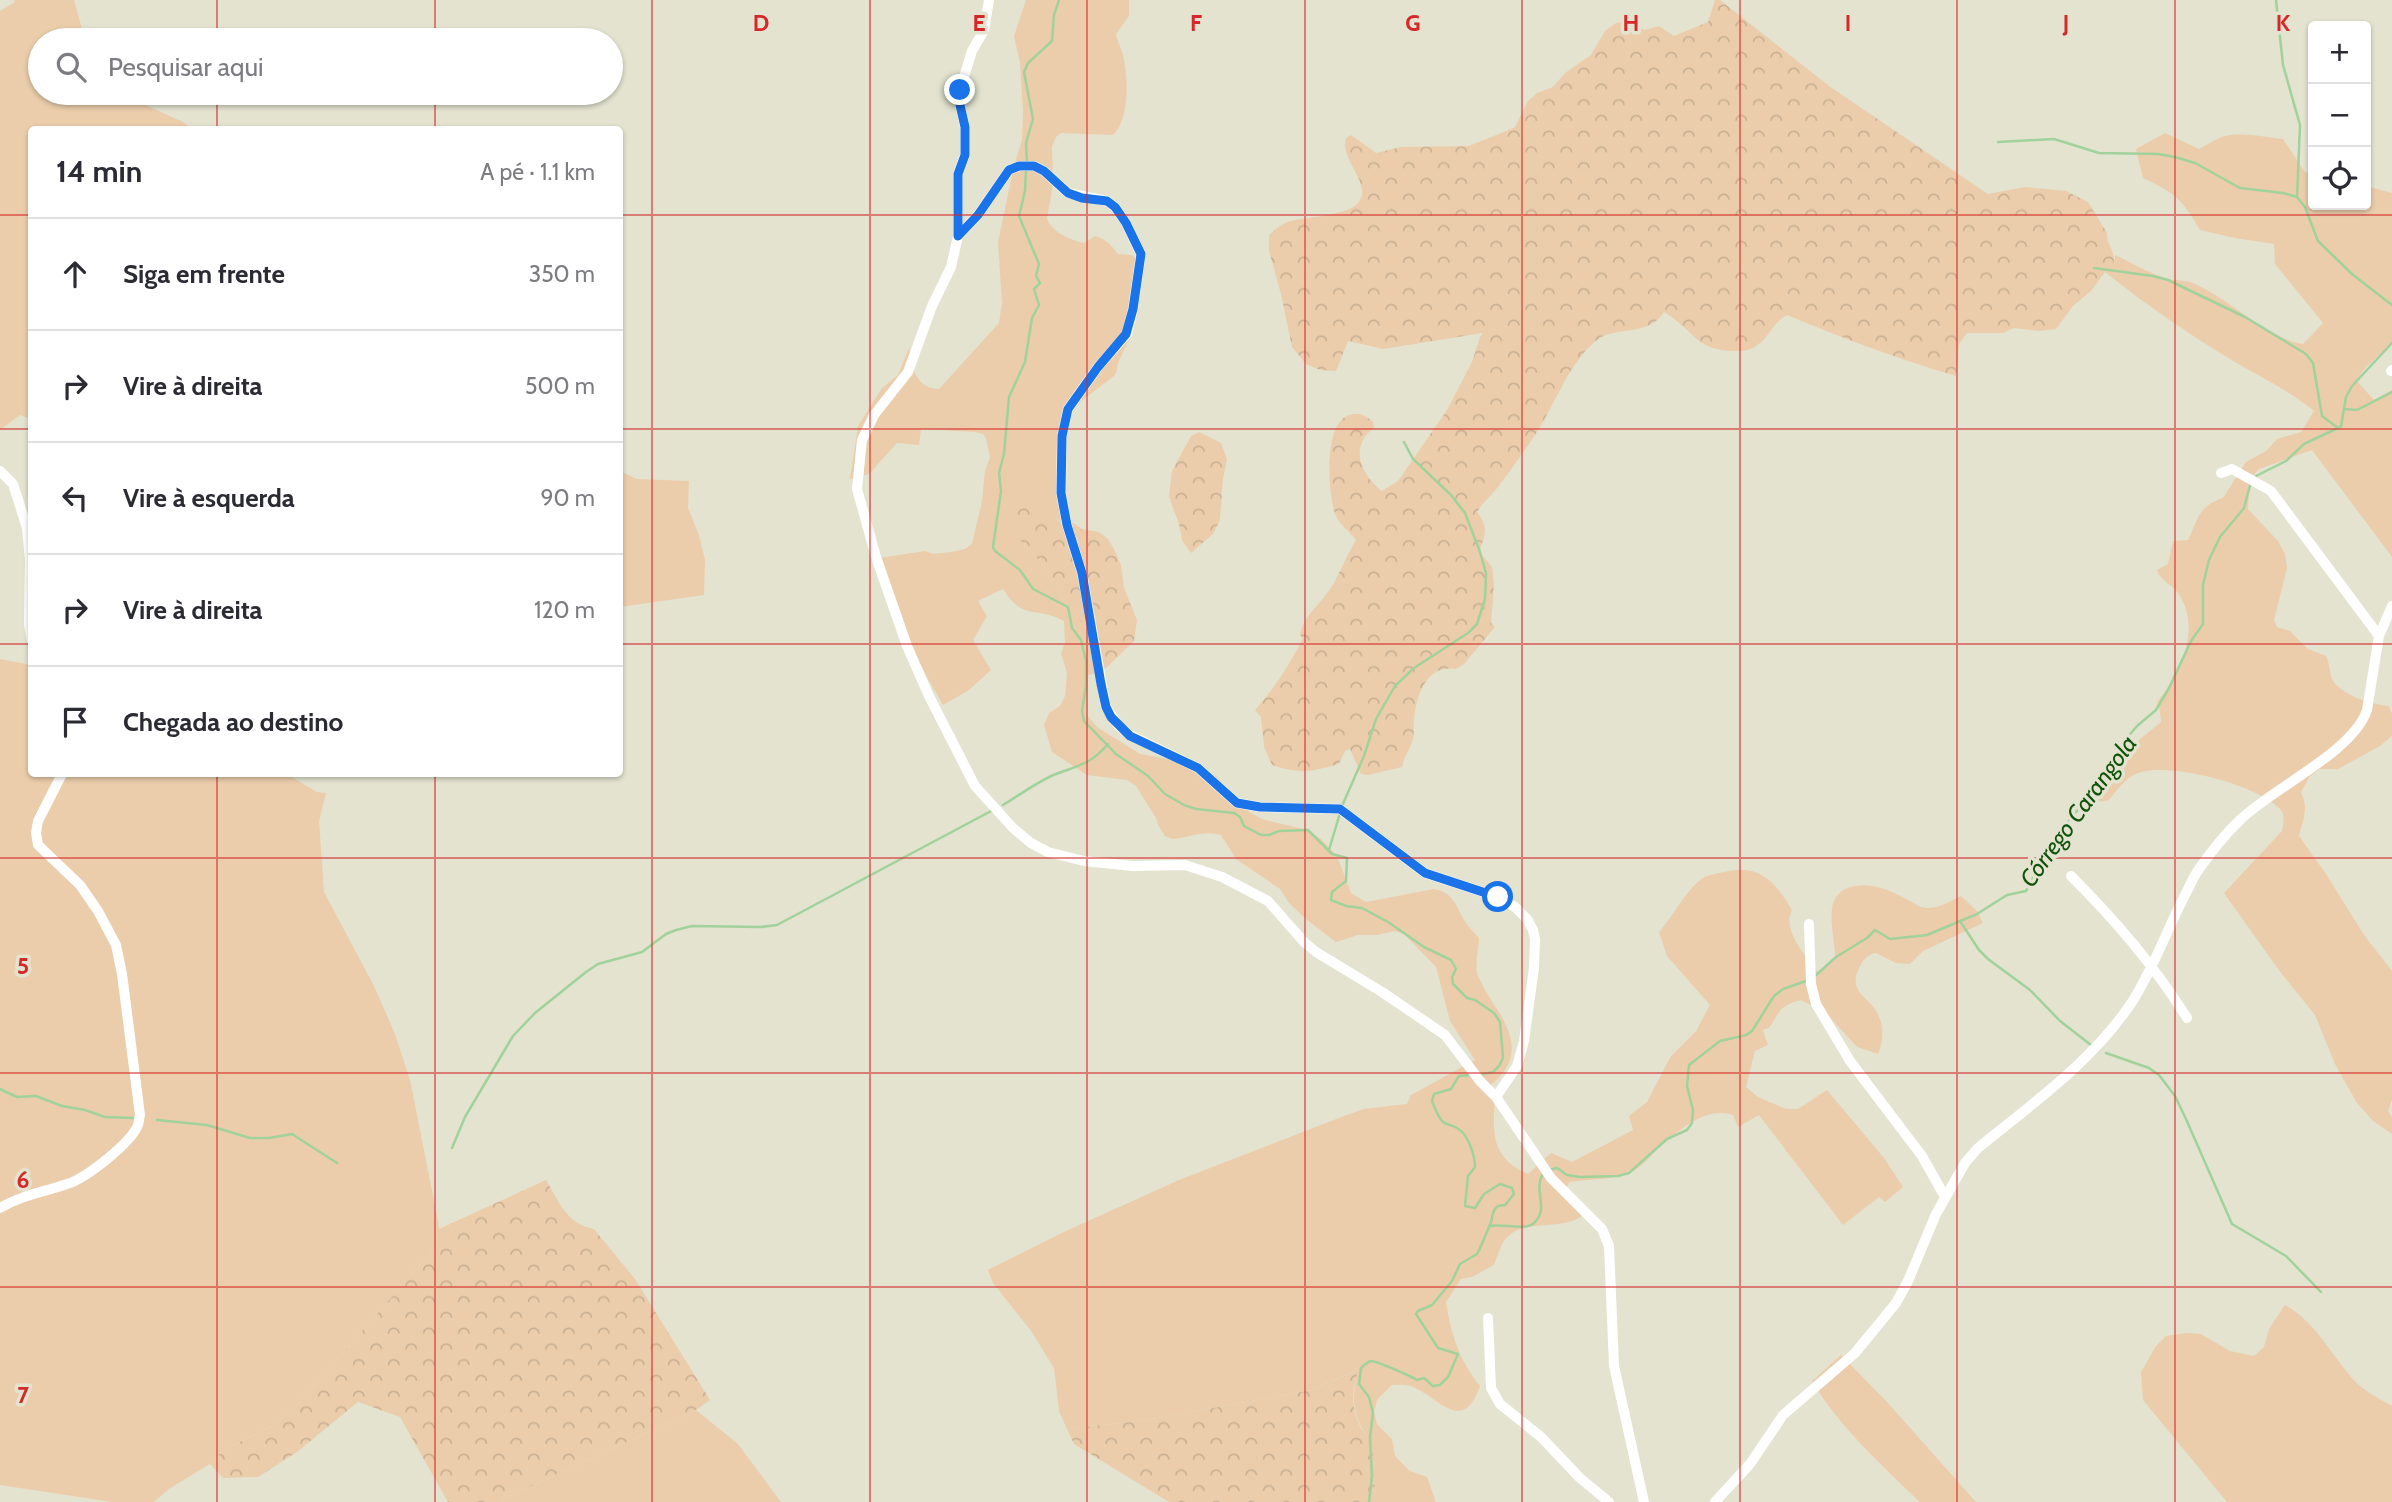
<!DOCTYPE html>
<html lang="pt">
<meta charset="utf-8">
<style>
body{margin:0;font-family:Cabin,sans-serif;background:#f7f7f7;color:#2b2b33}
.controls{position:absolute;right:21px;top:21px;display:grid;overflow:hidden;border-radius:7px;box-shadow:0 2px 5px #0004}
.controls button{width:63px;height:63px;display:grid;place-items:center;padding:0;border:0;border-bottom:2px solid #e1e1e2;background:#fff;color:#2b2b33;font:35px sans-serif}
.stop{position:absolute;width:21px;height:21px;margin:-16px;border:5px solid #1a73e8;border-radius:50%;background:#fff}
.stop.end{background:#1a73e8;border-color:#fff;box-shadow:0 2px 7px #0008}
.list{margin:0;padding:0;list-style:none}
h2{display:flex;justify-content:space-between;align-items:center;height:91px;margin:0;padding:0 28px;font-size:30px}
h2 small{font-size:23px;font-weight:400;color:#7c7c81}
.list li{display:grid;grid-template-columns:46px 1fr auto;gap:21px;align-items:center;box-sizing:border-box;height:112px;padding:0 28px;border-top:2px solid #e1e1e2}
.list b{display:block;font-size:26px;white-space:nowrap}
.list em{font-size:23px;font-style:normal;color:#7c7c81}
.icon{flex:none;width:38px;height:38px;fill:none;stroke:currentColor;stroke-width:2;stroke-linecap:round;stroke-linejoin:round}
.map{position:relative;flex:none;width:2392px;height:1502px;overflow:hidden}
.search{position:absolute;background:#fff;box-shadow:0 2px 5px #0004;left:28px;top:28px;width:595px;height:77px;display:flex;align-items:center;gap:18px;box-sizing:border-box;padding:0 24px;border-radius:38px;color:#7c7c81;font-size:26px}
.panel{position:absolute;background:#fff;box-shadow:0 2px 5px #0004;left:28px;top:126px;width:595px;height:651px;border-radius:7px}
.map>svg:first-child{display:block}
.green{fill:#ebcdab}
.forest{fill:url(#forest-crowns)}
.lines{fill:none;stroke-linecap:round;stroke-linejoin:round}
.stream{stroke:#a1d29b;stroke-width:2.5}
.minor{stroke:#fff;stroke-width:10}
.route{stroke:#1a73e8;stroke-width:9}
.grid{fill:none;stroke:#d62828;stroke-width:2;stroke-opacity:0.55}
.labels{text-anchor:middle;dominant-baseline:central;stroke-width:7;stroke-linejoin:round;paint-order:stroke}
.water-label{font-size:24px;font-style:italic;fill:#11530a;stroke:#e3e3d0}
.grid-label{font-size:23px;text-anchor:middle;font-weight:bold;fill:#d62828;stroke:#e3e3d0;stroke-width:7;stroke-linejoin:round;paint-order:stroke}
</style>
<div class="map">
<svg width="2392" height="1502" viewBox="0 0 2392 1502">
<defs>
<pattern id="forest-crowns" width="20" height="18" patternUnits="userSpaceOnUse" patternTransform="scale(1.75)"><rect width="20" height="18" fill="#ebcdab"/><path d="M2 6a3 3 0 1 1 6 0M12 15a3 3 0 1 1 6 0" fill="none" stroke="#cab194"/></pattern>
</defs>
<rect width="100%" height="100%" fill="#e3e3d0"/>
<path class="green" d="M 14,0 L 74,0 L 85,40 L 40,40 L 40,93 L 119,93 L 183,122 L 193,129 L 32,130 L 31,419 L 20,415 L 0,430 L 0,11 L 15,2 Z
M 1026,0 L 1129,0 L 1129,16 L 1116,34 C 1117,41 1121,47 1123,55 C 1128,76 1130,120 1113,135 L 1061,133 L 1056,137 L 1052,147 L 1053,184 L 1047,219 C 1052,232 1070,240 1084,243 L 1095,236 C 1106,239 1111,245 1118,254 L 1132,255 L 1136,258 L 1129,339 L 1118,363 L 1116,373 L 1114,376 L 1072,408 L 1061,425 L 1068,520 L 1082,529 L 1077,532 L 1056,518 L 1015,535 L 1047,569 L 1063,600 L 1087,629 L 1105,669 L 1102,672 L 1088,675 L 1087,715 L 1097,727 L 1140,754 L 1196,764 L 1216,776 L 1246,810 L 1262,819 L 1307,830 L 1321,839 L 1337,856 L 1351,893 L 1366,902 L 1434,889 C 1453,892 1456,906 1464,920 C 1468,927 1474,932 1479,938 C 1479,949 1474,966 1478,976 C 1494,1013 1538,1047 1490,1086 L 1495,1091 C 1494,1129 1487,1156 1528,1174 L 1551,1153 L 1572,1162 L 1633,1130 L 1629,1116 L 1647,1102 L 1671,1056 L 1696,1031 L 1710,1005 L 1667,956 L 1659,932 C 1673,916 1683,895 1699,881 C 1705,875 1715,874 1724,872 C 1759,863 1775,881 1792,910 C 1782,931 1806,956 1818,972 L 1826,967 L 1835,957 C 1835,941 1830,925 1832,908 C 1833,899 1839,891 1848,888 C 1869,880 1892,891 1910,901 C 1915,904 1919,907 1925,908 C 1938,909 1949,902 1961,896 L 1977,911 L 1983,923 L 1923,951 L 1910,964 L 1896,963 L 1876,953 C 1868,954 1864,959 1860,966 C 1845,994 1872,996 1879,1017 C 1884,1028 1883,1043 1878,1054 L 1857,1047 L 1826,1013 L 1801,1000 C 1778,1006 1781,1011 1769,1028 L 1763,1030 L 1768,1045 L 1755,1051 L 1746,1087 L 1758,1097 L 1786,1109 L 1798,1109 L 1827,1090 L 1884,1158 L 1903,1187 L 1885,1202 L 1879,1197 L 1843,1225 L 1759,1115 L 1738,1127 L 1733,1115 C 1706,1106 1682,1128 1662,1145 C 1653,1152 1647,1162 1638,1168 C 1622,1180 1589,1179 1569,1182 L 1566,1190 L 1582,1216 C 1558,1233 1519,1215 1502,1244 C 1499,1251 1496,1259 1494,1265 L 1472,1277 L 1461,1279 L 1446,1302 C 1451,1334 1459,1360 1480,1386 C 1463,1434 1442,1400 1413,1387 C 1407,1384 1399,1385 1392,1385 L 1377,1400 L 1374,1412 L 1377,1424 L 1392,1439 L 1395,1456 L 1410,1471 L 1427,1477 L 1436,1502 L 1374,1502 C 1375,1483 1377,1460 1370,1442 C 1368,1437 1364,1433 1362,1428 C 1351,1409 1353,1390 1358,1370 L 1307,1391 L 1147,1420 L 1067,1429 L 1059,1411 L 1054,1368 L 1031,1331 L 993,1283 L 988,1270 L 1066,1231 L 1179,1180 L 1344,1116 L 1364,1109 L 1407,1104 L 1411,1095 L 1475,1060 L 1450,1021 L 1436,967 L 1404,934 L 1395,931 L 1377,935 L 1358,935 L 1336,942 L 1306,919 L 1289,903 L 1280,889 L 1236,859 L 1221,835 C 1202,830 1190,838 1172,839 L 1165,836 L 1158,825 L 1156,818 L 1136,786 L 1127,780 L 1087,775 L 1052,752 L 1044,725 L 1049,713 L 1060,706 L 1065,696 L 1067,673 L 1061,654 L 1065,642 L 1064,621 C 1035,605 1024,622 1003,589 L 978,601 L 987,616 L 973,640 L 991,670 L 969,690 L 943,705 L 901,631 L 873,559 L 925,551 L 934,554 L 951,552 L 965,549 L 972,544 L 982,501 L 985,471 L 990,458 L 986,438 L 983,434 L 975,432 L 921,429 L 919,445 L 897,443 L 869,474 L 850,479 L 858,426 L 882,388 L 898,375 L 909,348 C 913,368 915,388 939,389 L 999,323 L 1002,303 L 998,242 L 1014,166 L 1022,140 L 1023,111 L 1020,63 L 1014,36 Z
M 2165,133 L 2199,149 C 2207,145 2217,138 2225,136 C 2243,132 2265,137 2283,139 L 2305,172 L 2313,174 L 2313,205 L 2366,205 L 2366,186 L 2392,193 L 2392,343 L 2365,368 L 2356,380 L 2374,400 L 2392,390 L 2392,557 L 2312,450 L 2259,469 L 2250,479 L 2248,509 L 2278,541 L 2285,554 L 2287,568 L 2274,620 L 2277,627 L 2290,631 L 2308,649 L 2326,656 C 2330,664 2329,671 2332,679 C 2340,695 2373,705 2389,706 L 2392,714 L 2392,736 L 2380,746 L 2338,769 L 2320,769 L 2310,776 L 2301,792 C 2309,808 2303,820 2299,836 L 2326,874 L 2364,935 L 2392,971 L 2392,1100 L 2388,1111 L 2392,1117 L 2392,1134 L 2373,1121 L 2357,1103 L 2335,1064 L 2315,1015 L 2278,969 L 2224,893 L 2282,831 C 2283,824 2286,817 2281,810 C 2260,785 2172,763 2141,772 C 2125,777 2119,788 2109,800 L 2098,802 L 2093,784 L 2102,770 L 2161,722 L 2159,704 L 2157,702 C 2181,674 2202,627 2178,593 C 2172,584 2160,581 2157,570 L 2168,564 L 2173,541 L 2188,540 C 2199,517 2198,507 2223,498 L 2246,462 L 2266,451 L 2277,439 L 2301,432 L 2314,411 C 2290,391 2262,378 2235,362 C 2190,335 2146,305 2105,272 L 2115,259 L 2115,255 C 2132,263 2150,274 2169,279 C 2176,281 2183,280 2190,282 C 2227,296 2265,338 2303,344 L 2323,323 L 2275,264 L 2274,244 L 2235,238 L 2200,230 C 2182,199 2175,193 2143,178 L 2136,149 Z
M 620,471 L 637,479 L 689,481 L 688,508 L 699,535 L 705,560 L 704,595 L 620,607 Z
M 0,659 L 31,665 L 32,774 L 287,774 L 317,792 L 326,793 L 319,821 L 324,892 L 374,986 L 395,1034 L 410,1080 L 438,1221 L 439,1229 L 431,1252 L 294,1409 L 270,1427 L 222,1451 L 210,1464 L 169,1489 L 154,1502 L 112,1502 L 0,1485 Z
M 2285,1305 C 2315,1322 2329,1351 2351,1377 C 2362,1390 2378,1398 2392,1406 L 2392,1502 L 2227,1502 L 2143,1400 L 2141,1372 L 2156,1346 L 2166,1336 L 2187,1333 L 2201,1334 L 2230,1351 L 2254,1356 L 2264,1347 L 2269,1329 Z
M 1841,1355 L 1887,1402 L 1976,1502 L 1920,1502 C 1882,1466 1838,1425 1812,1381 Z
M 696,1410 L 738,1444 L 781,1502 L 501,1502 L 503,1499 Z"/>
<path class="forest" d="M 1715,0 L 1720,0 L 1829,86 L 1988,194 L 2025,187 L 2066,191 L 2088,202 L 2107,233 C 2106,246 2117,250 2113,266 L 2108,268 L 2091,291 L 2073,306 L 2056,329 L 2038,331 L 2014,328 L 2003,333 L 1967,333 L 1959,344 L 1956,376 C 1898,359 1842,338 1787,315 C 1773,322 1769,338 1756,346 C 1749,351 1742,351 1734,351 C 1696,351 1693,329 1664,312 C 1649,337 1614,326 1597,340 C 1569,362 1555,405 1535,435 C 1523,453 1511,470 1498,487 C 1491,496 1483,502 1477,512 C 1488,525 1486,535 1479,551 L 1492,567 L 1494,585 L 1491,623 L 1495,627 L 1464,664 L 1456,669 C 1426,664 1416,696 1414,720 C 1413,727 1415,735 1412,742 C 1409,751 1404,757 1402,767 L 1368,775 L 1361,774 L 1350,749 L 1345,751 L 1339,764 C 1311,772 1300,774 1272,765 L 1264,747 L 1261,717 L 1255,710 C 1275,688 1290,664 1303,638 L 1300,635 C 1304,615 1319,606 1330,589 C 1340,574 1346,556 1356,540 C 1349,531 1339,524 1335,514 C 1328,492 1323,424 1349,415 C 1359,412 1365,415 1373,422 L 1374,427 C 1370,432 1365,435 1363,440 C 1353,459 1367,479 1382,491 L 1398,481 L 1447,410 L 1472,362 L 1480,337 L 1483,333 L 1383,349 L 1348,341 L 1336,371 L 1320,370 L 1306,364 L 1292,347 L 1281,294 L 1269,251 L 1269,235 C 1275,230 1280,225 1287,222 C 1305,216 1355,217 1361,198 C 1368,180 1340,159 1346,138 L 1351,135 L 1376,153 L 1401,147 L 1469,146 L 1506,131 L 1515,127 L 1528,101 L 1537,93 L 1553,87 L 1565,73 L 1591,55 L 1605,31 L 1616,23 L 1625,22 L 1645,30 L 1659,26 L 1674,36 L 1708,22 Z
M 1199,432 L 1221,443 L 1227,459 L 1223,479 L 1220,520 L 1213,534 L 1191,553 L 1182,540 L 1179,524 L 1169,497 L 1172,471 L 1191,436 Z
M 1023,504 C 1048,504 1056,524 1077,532 L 1082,529 L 1099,532 L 1108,539 L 1114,549 L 1121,565 L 1124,588 L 1137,620 L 1134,641 L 1105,669 L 1087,629 L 1063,600 L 1047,569 L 1015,535 L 1012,522 L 1017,511 Z
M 546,1180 C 559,1201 566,1224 594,1229 L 635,1279 L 710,1400 L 696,1410 L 503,1499 L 501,1502 L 448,1502 L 400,1417 L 358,1402 L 297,1452 L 258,1477 L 223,1478 L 210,1464 L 222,1451 L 270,1427 L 294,1409 L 431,1252 L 439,1229 Z
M 1359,1370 C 1351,1389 1351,1409 1361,1428 C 1364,1433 1368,1437 1370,1442 C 1377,1460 1375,1483 1374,1502 L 1169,1502 L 1074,1444 L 1067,1429 L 1147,1420 L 1307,1391 Z"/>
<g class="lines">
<path class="stream" d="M 2276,0 L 2283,65 L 2300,125 L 2297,197
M 1998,142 L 2054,139 L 2099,153 L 2158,154 L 2175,157 L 2195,163 L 2240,188 L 2283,193 L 2297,197 L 2305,207 L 2318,241 L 2352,274 L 2392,305
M 1027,163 L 1026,143 L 1033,119 L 1024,72 L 1028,63 L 1052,41 L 1054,15 L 1059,0
M 1026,170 L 1025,191 L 1019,216 L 1039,264 L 1036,276 L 1040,283 L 1034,289 L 1039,305 L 1032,318 L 1025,362 L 1009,397 L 1004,454 L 999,473 L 1001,491 L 993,547 L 995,551 L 1020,570 L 1033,589 L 1068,607 L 1072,628 L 1081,640 L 1086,661 L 1086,686 L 1082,711 L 1084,721 L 1116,754 L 1148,776 L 1165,794 L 1184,805 L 1196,809 L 1234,813 L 1240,817 L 1244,826 L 1261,835 L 1269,835 L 1279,831 L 1308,830 L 1332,854 L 1347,858 L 1346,881 L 1332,892 L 1331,900 L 1346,906 L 1362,908 L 1388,922 L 1424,947 L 1451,960 L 1456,969 L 1452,977 L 1453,984 L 1467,998 L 1475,1000 L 1494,1013 L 1500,1022 L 1503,1058 L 1499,1066 L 1493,1072 L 1478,1075
M 2094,268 L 2153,276 L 2168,280 L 2245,317 L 2306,354 L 2313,363 L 2322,416 L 2338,428
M 2344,409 L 2357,410 L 2392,392
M 2338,428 L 2341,426 L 2346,397 L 2352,386 L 2392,343
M 2254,477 L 2286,461 L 2304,444 L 2338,428
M 1003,805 C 1020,795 1038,781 1056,774 C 1080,765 1091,764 1108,744
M 1342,806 L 1364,756 L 1376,719 L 1395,686 L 1414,668 L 1468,633 L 1477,624 L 1485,599 L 1486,573 L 1479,549 L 1465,513 L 1451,495 L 1413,459 L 1404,442
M 1329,850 L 1340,813
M 1960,921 L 1979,950 L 1988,959 L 2030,990 L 2060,1021 L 2091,1045
M 1815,976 L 1836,957 L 1867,938 L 1875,930 L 1890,939 L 1927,935 L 1977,914 L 2007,895 L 2026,891 L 2032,881 L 2034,874 L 2051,854 L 2069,820 L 2095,791 L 2120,746 L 2137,726 L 2156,710 L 2169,688 L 2191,641 L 2203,624 L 2203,585 L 2209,560 L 2220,537 L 2244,508 L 2251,482
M 2106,1053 L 2149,1068 L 2159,1075 L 2175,1096 L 2186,1119 L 2232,1224 L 2286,1256 L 2321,1292
M 0,1089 L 17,1097 L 36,1096 L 62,1106 L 85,1110 L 105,1117 L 134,1118
M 157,1120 L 207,1125 L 250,1138 L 269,1138 L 292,1134 L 337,1163
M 452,1148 L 465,1117 L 513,1036 L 535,1013 L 586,972 L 598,964 L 642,952 L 666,934 L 676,930 L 692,926 L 761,927 L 777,925 L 993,810
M 1549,1170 L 1557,1168 L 1567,1175 L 1580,1177 L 1618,1176 L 1629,1173 L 1667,1139 L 1687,1130 L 1692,1123 L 1693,1110 L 1687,1086 L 1689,1065 L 1720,1041 L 1746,1035 L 1752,1031 L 1774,996 L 1783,989 L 1809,980
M 1491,1226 C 1503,1223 1527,1232 1535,1222 C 1549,1208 1533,1189 1543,1174
M 1369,1502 L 1372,1476 L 1370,1437 L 1373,1413 L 1369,1397 L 1359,1384 L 1361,1368 C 1364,1365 1367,1362 1371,1361 C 1376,1361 1411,1376 1417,1380 L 1424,1378 L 1433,1386 L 1440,1385 L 1448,1377 L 1458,1354 L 1438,1348 L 1416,1314 L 1418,1311 L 1432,1305 L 1452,1281 L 1460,1264 L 1477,1254 C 1482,1245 1485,1236 1489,1227 C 1494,1219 1490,1212 1498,1206 L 1505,1205 L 1514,1194 L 1512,1188 L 1500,1184 L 1484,1194 L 1475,1208 L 1465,1206 L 1468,1176 L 1475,1167 C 1475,1155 1468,1134 1457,1128 C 1452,1125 1446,1125 1442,1121 C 1437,1115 1435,1108 1432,1101 L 1434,1094 L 1451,1089 L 1459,1076 L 1471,1075"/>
<path class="minor" d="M 989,0 L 984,30 L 972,51 L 960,90 L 960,105 L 965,127 L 965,155 L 958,174 L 958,236 L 951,267 L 932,306 L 908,372 L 874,415 L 862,440 L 857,489 L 876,557 L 907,646 L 929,696 L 975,786 L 1013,828 L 1031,843 L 1048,852 L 1084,861 L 1133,866 L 1185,865 L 1222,877 L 1268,901 L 1304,942 L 1316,952 L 1382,992 L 1445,1035 L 1480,1081 L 1496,1097 L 1551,1178 L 1602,1229 L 1609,1246 L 1614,1366 L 1644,1502
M 958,236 L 978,215 L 1009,170 L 1019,166 L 1034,166 L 1044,171 L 1068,193 L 1107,201 L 1115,207 L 1126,223 L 1141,254 L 1133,309 L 1127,334 L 1098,367 L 1068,409 L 1062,436 L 1061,493 L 1067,525 L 1082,573 L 1106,707 L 1119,726 L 1130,735 L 1198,768 L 1237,803 L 1260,807 L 1340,809 L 1425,873 L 1498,897 L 1515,907 L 1527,919 L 1533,930 L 1535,939 L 1534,968 L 1524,1041 L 1517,1066 L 1496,1097
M 2391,371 L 2392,370
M 0,471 L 13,484 L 27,528 L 30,560 L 29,624 L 32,642
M 2221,473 L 2232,469 L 2271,491 L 2379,636
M 2071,876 C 2116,921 2153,964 2187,1018
M 1809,924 L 1811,984 L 1816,1004 L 1850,1061 L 1922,1156 L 1945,1197
M 0,1208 C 22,1195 44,1192 67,1184 C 85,1179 131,1143 138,1125 C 139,1122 139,1118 140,1115 L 122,974 L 116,945 L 98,911 L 80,885 L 38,845 L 36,833 L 38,821 L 62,774
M 1488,1318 L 1491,1388 L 1500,1404 L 1541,1437 L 1580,1478 L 1609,1502
M 1715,1502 L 1750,1464 L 1783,1415 L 1855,1353 L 1896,1303 L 1908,1281 L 1936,1214 L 1965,1163 L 1978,1148 C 2033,1103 2092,1062 2132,1002 C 2153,969 2166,932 2184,897 C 2189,888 2193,877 2199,869 C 2211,852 2225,834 2240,820 C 2274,787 2353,752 2367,710 L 2379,636 L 2392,606"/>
</g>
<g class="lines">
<path class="route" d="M 960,90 L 960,105 L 965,127 L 965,155 L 958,174 L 958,236 L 978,215 L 1009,170 L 1019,166 L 1034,166 L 1044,171 L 1068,193 L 1082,198 L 1107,201 L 1115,207 L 1126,223 L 1141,254 L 1133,309 L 1126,334 L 1098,367 L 1068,409 L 1062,436 L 1061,493 L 1067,525 L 1082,573 L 1101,684 L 1106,707 L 1111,717 L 1130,736 L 1198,768 L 1237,803 L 1260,807 L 1340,809 L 1425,873 L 1498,897"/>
</g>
<path class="grid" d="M 217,0 L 217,40M 435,0 L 435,40M 652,0 L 652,1502M 870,0 L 870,1502M 1087,0 L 1087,1502M 1305,0 L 1305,1502M 1522,0 L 1522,1502M 1740,0 L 1740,1502M 1957,0 L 1957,1502M 2175,0 L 2175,1502M 217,93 L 217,130M 435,93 L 435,130M 0,215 L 32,215M 620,215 L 2392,215M 0,429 L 32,429M 620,429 L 2392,429M 0,644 L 32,644M 620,644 L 2392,644M 217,774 L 217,1502M 435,774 L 435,1502M 0,858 L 2392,858M 0,1073 L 2392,1073M 0,1287 L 2392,1287"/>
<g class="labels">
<g class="water-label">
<text transform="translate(2078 811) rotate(-54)">Córrego Carangola</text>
</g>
</g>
<g class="grid-label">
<text x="761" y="31">D</text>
<text x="979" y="31">E</text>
<text x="1196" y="31">F</text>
<text x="1413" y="31">G</text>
<text x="1631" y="31">H</text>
<text x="1848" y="31">I</text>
<text x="2066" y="31">J</text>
<text x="2283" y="31">K</text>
<text x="23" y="974">5</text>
<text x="23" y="1188">6</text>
<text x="23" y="1403">7</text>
</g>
</svg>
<div class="controls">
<button>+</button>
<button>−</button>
<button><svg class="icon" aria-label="locate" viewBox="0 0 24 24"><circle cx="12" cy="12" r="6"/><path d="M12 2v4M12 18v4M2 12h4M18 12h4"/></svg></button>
</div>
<div class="stop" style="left:1498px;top:897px"></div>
<div class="stop end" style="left:960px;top:90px"></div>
<div class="search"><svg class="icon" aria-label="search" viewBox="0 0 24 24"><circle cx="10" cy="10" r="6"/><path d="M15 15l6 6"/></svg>Pesquisar aqui</div>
<section class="panel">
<h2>14 min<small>A pé · 1.1 km</small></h2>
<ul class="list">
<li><svg class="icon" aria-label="ahead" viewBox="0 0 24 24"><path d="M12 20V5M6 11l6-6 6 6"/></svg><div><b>Siga em frente</b></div><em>350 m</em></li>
<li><svg class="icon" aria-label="right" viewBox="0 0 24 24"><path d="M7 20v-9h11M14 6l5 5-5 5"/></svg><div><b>Vire à direita</b></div><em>500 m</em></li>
<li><svg class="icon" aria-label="left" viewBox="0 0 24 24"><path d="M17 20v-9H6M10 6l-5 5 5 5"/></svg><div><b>Vire à esquerda</b></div><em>90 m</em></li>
<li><svg class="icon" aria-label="right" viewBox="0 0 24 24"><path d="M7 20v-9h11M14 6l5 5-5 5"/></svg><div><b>Vire à direita</b></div><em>120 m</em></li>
<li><svg class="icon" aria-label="arrive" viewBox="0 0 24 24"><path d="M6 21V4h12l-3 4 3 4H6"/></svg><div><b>Chegada ao destino</b></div></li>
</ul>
</section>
</div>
